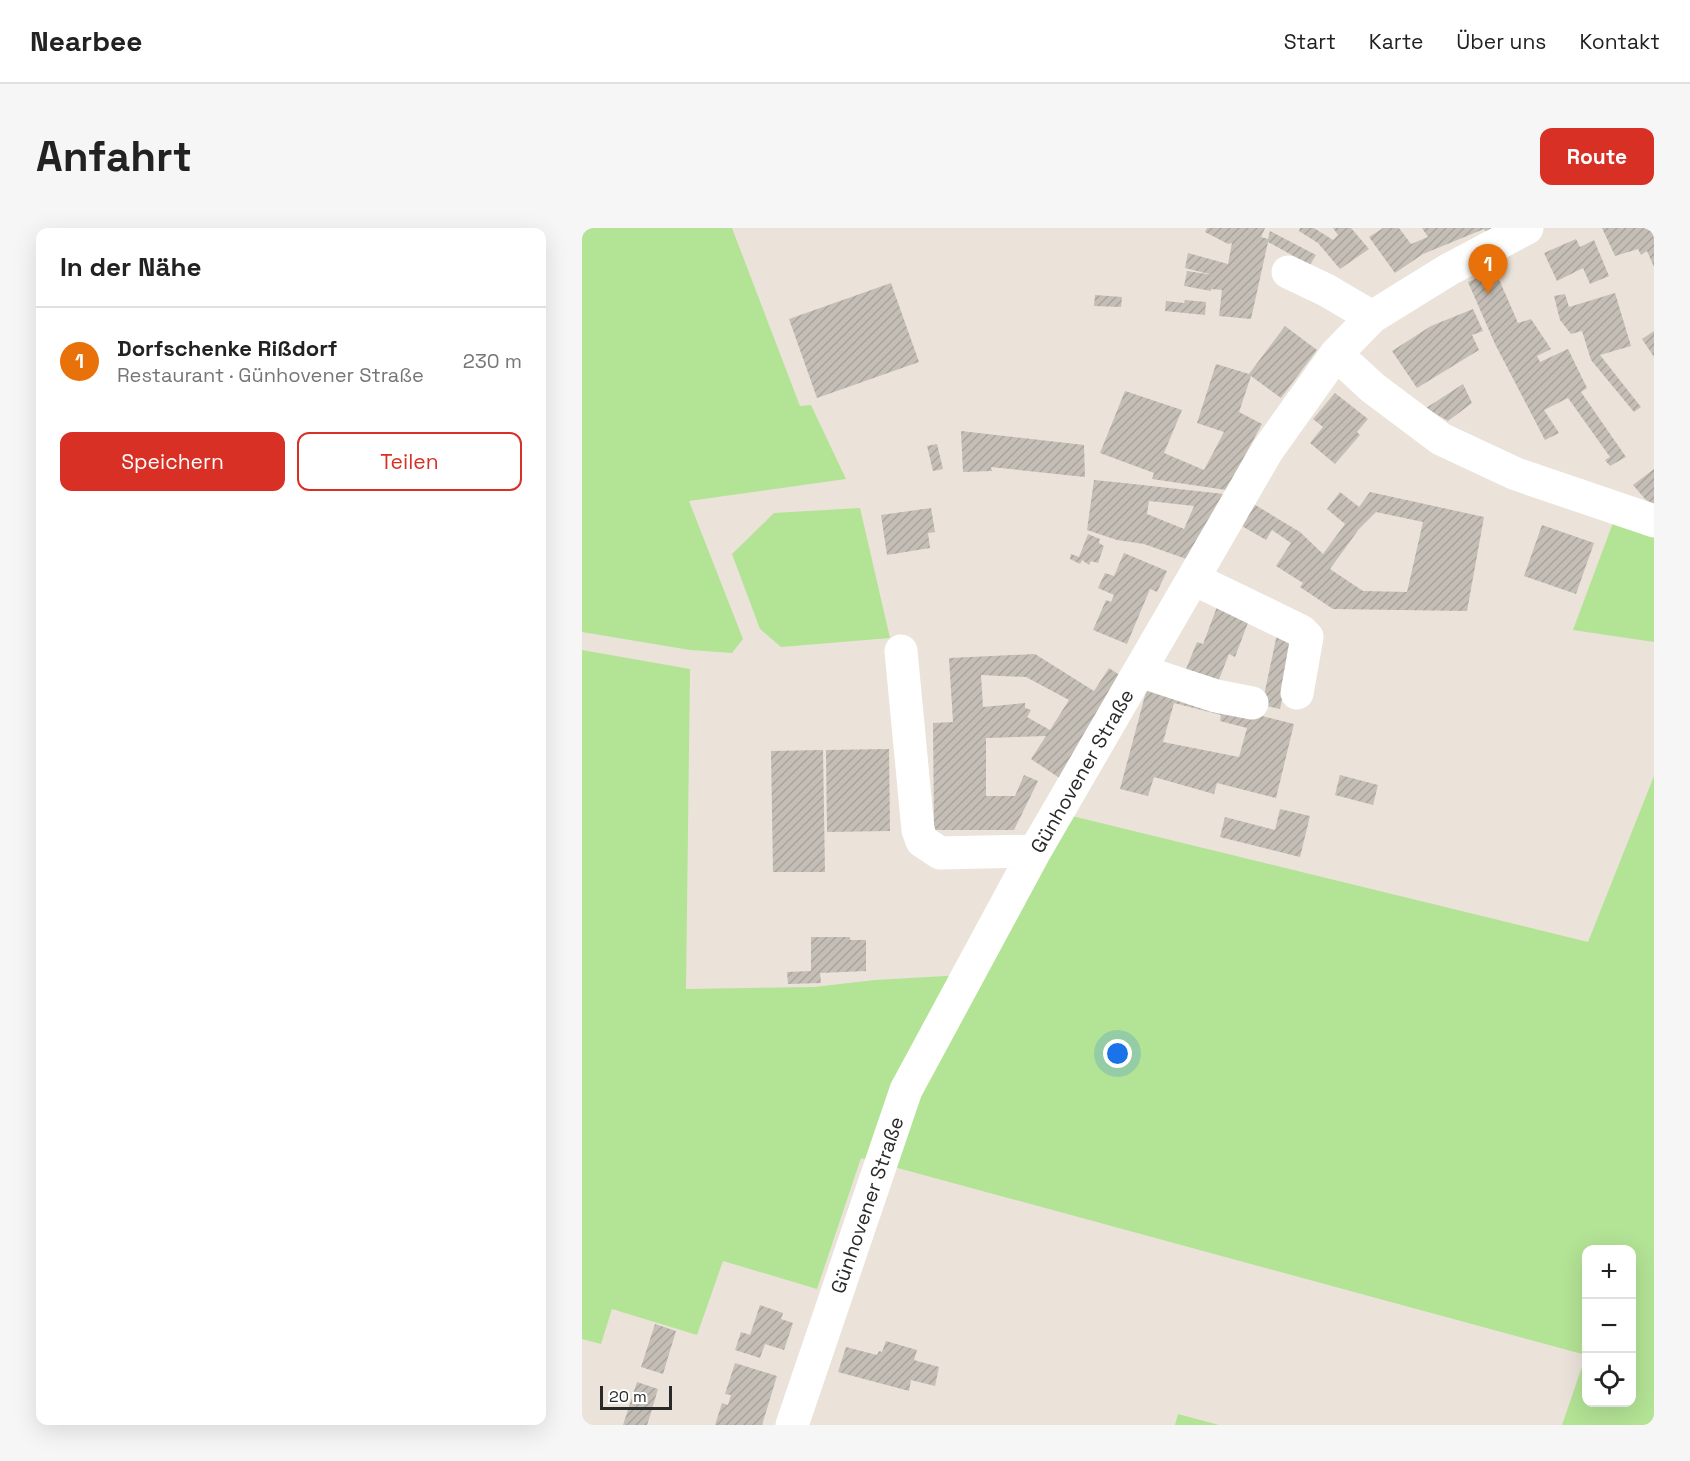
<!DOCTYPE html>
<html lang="de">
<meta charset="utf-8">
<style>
body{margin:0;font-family:"Space Grotesk",sans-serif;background:#f6f6f6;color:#222}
.controls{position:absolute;right:18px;bottom:18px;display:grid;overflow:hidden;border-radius:12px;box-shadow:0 6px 24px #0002}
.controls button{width:54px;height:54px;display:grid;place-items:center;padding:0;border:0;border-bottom:2px solid #e0e0e0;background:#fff;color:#222;font:30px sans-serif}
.scale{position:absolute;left:18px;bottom:15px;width:72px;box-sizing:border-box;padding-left:6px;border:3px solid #292929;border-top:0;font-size:16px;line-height:21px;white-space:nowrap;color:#292929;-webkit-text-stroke:4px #fff;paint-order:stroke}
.you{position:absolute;left:536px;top:826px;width:21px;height:21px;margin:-15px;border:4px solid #fff;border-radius:50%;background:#1a73e8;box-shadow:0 0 0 9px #1a73e833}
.badge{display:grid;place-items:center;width:39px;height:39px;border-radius:50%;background:#d93025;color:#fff;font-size:20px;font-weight:700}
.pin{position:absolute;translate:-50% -50px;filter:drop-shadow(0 2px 3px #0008)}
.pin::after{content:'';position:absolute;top:32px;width:21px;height:18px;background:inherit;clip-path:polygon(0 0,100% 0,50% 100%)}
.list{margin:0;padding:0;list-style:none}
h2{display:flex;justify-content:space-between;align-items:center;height:78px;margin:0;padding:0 24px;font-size:26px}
h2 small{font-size:20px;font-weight:400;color:#767676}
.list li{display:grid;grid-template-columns:39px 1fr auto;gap:18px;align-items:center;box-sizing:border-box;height:108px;padding:0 24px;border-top:2px solid #e0e0e0}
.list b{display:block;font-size:22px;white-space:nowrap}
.list p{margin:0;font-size:20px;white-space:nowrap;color:#767676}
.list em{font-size:20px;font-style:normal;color:#767676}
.actions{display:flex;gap:12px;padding:18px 24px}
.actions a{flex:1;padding:14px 0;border:2px solid #d93025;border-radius:12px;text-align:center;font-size:21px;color:#d93025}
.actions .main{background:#d93025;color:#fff}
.icon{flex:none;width:33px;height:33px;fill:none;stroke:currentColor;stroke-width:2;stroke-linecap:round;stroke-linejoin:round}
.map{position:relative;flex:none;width:1072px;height:1197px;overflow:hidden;border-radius:12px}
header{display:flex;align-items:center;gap:36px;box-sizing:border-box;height:84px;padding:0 30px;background:#fff;border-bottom:2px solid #e0e0e0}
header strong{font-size:28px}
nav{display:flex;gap:33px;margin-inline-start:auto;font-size:21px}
.intro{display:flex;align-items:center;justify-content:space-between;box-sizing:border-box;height:144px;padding:0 36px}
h1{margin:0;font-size:42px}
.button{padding:15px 27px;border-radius:12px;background:#d93025;color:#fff;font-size:21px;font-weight:700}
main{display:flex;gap:36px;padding:0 36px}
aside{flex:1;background:#fff;border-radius:12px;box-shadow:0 6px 24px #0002}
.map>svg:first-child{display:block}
.grass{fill:#b3e395;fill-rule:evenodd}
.building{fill:url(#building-hatch);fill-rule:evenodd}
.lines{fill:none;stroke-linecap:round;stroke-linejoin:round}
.minor{stroke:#fff;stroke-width:33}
.labels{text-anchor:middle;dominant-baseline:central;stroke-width:4.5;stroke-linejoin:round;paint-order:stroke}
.street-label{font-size:20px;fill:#292929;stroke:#fff}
</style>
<header>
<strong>Nearbee</strong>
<nav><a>Start</a><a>Karte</a><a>Über uns</a><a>Kontakt</a></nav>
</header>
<div class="intro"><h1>Anfahrt</h1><a class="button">Route</a></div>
<main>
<aside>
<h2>In der Nähe<small></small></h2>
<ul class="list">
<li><span class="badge" style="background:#e8710a">1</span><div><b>Dorfschenke Rißdorf</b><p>Restaurant · Günhovener Straße</p></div><em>230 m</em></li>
</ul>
<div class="actions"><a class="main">Speichern</a><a>Teilen</a></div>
</aside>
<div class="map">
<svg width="1072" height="1197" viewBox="0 0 1072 1197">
<defs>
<pattern id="building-hatch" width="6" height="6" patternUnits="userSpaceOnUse" patternTransform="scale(1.5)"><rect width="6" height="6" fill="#c4beb6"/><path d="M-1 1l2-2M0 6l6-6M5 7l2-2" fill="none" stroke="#a8a39c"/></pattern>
</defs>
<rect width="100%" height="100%" fill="#ebe3da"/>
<path class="grass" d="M 0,0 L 150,0 L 218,178 L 229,177 L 264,251 L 107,273 L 161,411 L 150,425 L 108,422 L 0,404 Z
M 278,280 L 308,410 L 199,419 L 178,401 L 150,326 L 192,285 Z
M 1032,292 L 1072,307 L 1072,414 L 991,402 Z
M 0,422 L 108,441 L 104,761 L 232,759 L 293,752 L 398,746 L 490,588 L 1006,714 L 1072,548 L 1072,1197 L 980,1197 L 1004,1127 L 279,930 L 235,1061 L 141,1033 L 115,1107 L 30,1081 L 19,1116 L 0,1111 ZM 1005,1022 L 1050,1022 L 1050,1174 L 1005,1174 Z
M 596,1186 L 637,1197 L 593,1197 Z"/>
<path class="building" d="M 625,0 L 683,0 L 679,9 L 686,11 L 688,3 L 734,27 L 728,37 L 686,14 L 669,91 L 637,88 L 640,62 L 629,61 L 629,63 L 602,58 L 605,43 L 631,47 L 603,40 L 606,25 L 646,36 L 650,15 L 646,16 L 623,4 Z
M 718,0 L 732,0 L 751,12 L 756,7 L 751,0 L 769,0 L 787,21 L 758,41 L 736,15 L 717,3 Z
M 801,0 L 817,0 L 829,16 L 846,9 L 840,0 L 913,0 L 904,4 L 902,1 L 841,26 L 813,45 L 787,9 Z
M 1020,0 L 1072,0 L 1072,39 L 1065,23 L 1059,27 L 1056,21 L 1033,28 Z
M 994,11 L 998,19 L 1012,12 L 1027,48 L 1008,56 L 1001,40 L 975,53 L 962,25 Z
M 913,42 L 936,95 L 949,91 L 969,121 L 955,128 L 958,134 L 986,121 L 1005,160 L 999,164 L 1044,229 L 1028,238 L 1023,232 L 1028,229 L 986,170 L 962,182 L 977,205 L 963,212 L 913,116 L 886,54 Z
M 309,55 L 337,134 L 235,170 L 207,91 Z
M 1033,65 L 1049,118 L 1018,127 L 1059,179 L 1052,184 L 1009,132 L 1000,103 L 989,106 L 978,92 L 972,68 L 983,66 L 987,79 Z
M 513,67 L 540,69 L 539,79 L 512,78 Z
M 603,72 L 624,74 L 623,87 L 583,83 L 584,73 L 602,75 Z
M 891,81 L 901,103 L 890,107 L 897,122 L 835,160 L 810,123 L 849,98 Z
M 703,98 L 735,122 L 699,170 L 669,148 L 657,184 L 680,196 L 644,262 L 570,251 L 572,245 L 518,225 L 543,163 L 600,182 L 582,225 L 622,242 L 642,204 L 615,195 L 634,136 L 667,146 Z
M 1072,103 L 1072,129 L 1060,111 Z
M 881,156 L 890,175 L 866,193 L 844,180 Z
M 753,165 L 786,191 L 775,204 L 778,207 L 753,236 L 728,215 L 741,199 L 731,191 Z
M 379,203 L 502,217 L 503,249 L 409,239 L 410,243 L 381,244 Z
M 355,216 L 361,241 L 351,243 L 345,218 Z
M 1072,241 L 1072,276 L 1064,272 L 1051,257 Z
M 512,252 L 542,255 L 642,266 L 610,333 L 562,316 L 535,312 L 505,302 ZM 567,273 L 612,278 L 602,301 L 565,286 Z
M 758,264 L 777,279 L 788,264 L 902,289 L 885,383 L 751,381 L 718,359 L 721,355 L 694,338 L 709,315 L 690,302 L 684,312 L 658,297 L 670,275 L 718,304 L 741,326 L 763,296 L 745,281 ZM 794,284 L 841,294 L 825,364 L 781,363 L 748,341 L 777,301 Z
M 349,280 L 353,304 L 346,305 L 348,320 L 305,327 L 299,287 Z
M 960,297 L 1012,315 L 994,366 L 942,348 Z
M 506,306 L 518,311 L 517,315 L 522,318 L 516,335 L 509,333 L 507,337 L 500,332 L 498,336 L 488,331 L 489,326 L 497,329 Z
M 542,325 L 585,343 L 575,364 L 568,361 L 545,416 L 511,402 L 524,372 L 529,374 L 532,367 L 516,360 L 523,345 L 532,348 Z
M 635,379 L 667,392 L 653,429 L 647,426 L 632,464 L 600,451 L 615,414 L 621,416 Z
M 695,406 L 714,410 L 698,481 L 680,477 Z
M 453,426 L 512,463 L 527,440 L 542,450 L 479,551 L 449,531 L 464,508 L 404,510 L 404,568 L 433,568 L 442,547 L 456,553 L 432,602 L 352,602 L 351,495 L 371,494 L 367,430 ZM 399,447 L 444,449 L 487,472 L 468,502 L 445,489 L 449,482 L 443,480 L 443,475 L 401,479 Z
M 565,460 L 712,496 L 694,570 L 635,555 L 632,566 L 572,549 L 566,568 L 538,561 ZM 592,475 L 639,487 L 638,493 L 665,500 L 657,529 L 581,514 Z
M 307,521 L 308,603 L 245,604 L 244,522 Z
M 241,522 L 243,644 L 191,644 L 189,523 Z
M 758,547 L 796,557 L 791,577 L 753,567 Z
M 698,581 L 728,588 L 718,629 L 638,609 L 643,589 L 693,602 Z
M 229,709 L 268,709 L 268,712 L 284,712 L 284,743 L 238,745 L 239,755 L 206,756 L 205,744 L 229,743 Z
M 178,1077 L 201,1085 L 199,1091 L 211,1095 L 202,1122 L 183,1116 L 178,1130 L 153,1122 L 159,1104 L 168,1107 Z
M 73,1096 L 94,1103 L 81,1146 L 59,1139 Z
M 304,1113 L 335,1122 L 332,1132 L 357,1139 L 353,1158 L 329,1152 L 327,1163 L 256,1144 L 264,1119 L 295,1127 L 297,1123 L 300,1124 Z
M 153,1135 L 195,1148 L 180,1197 L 133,1197 L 140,1175 L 146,1177 L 149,1167 L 143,1166 Z
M 55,1154 L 76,1161 L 68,1188 L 65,1197 L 41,1197 Z"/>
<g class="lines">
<path class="minor" d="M 706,44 L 744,62 L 790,89
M 754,126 L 791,160 L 859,211 L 934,246 L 1072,293
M 612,351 L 719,403 L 725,409 L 715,465
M 319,423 L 336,602 L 340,613 L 358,625 L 453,623
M 558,443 L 634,468 L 670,475
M 210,1197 L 324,862 L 453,623 L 685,223 L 754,126 L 790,89 L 866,42 L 945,0"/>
</g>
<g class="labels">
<g class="street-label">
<text transform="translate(500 543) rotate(-60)">Günhovener Straße</text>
<text transform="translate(285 977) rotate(-71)">Günhovener Straße</text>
</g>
</g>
</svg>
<div class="controls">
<button>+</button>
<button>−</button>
<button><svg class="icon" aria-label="locate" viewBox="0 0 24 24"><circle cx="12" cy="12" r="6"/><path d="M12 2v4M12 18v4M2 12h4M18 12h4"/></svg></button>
</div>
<div class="scale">20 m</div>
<div class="you"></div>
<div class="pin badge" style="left:906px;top:66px;background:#e8710a">1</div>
</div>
</main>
